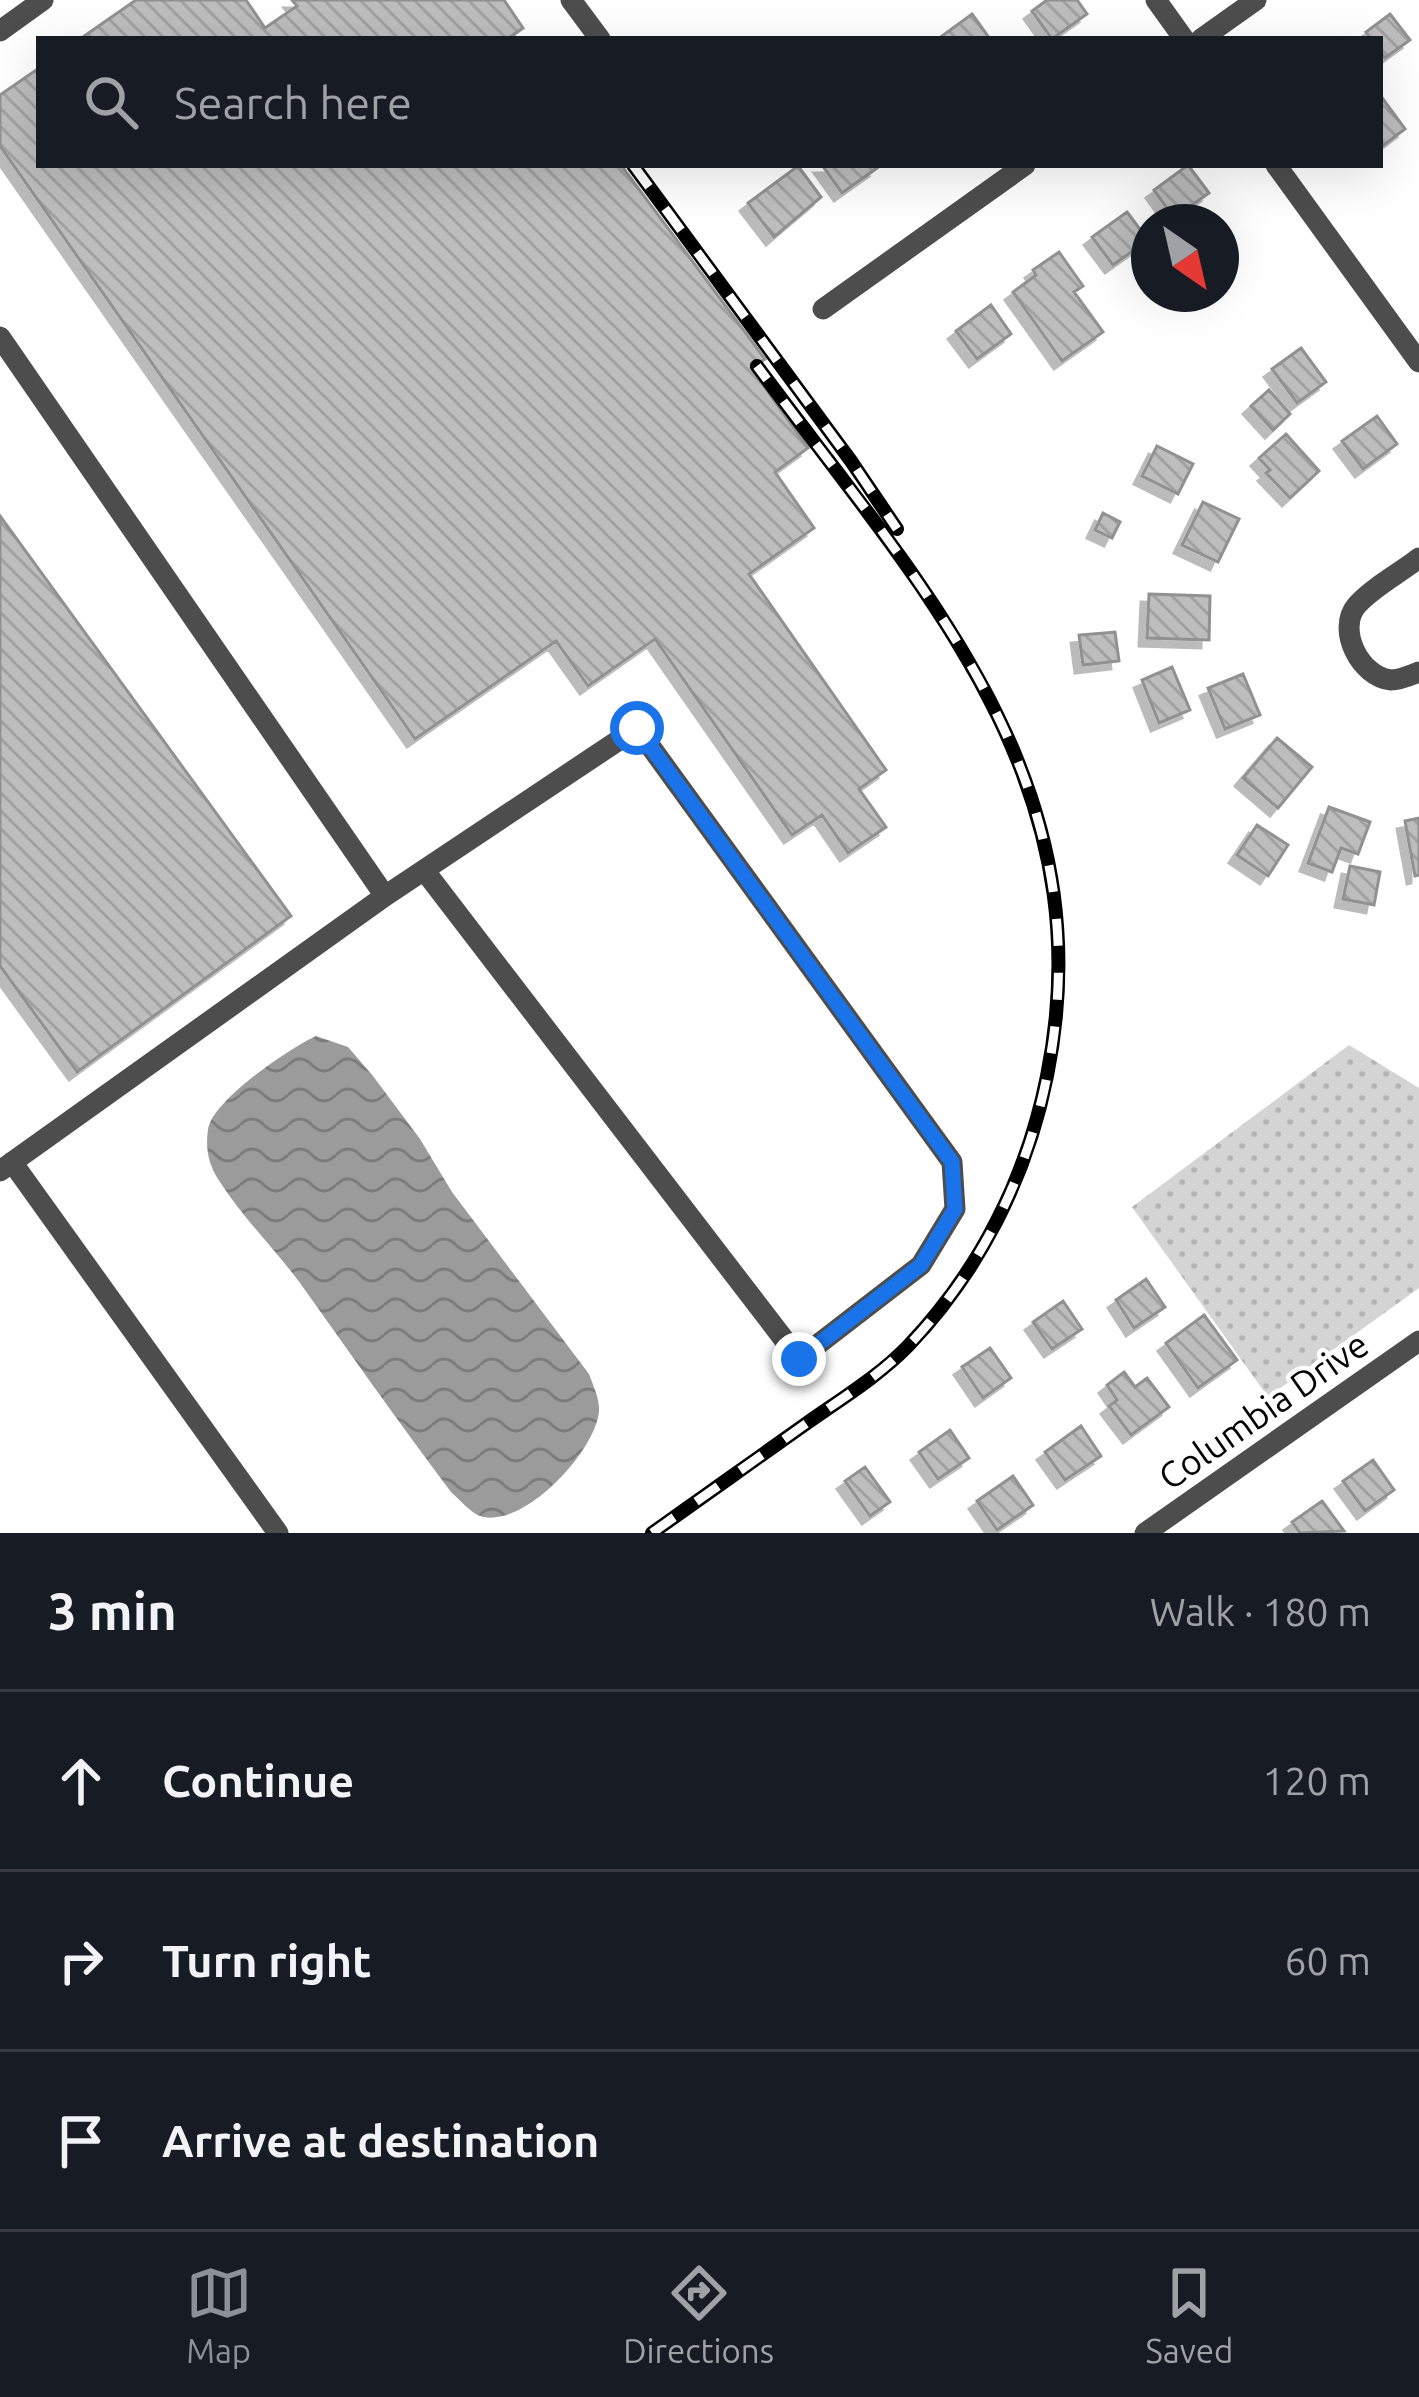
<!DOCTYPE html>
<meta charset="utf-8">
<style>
body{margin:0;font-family:Ubuntu,sans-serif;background:#242831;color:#f1f3f6}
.compass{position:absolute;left:1131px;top:204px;width:108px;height:108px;border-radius:50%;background:#171b24;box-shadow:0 12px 48px #0002;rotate:146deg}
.stop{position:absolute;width:36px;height:36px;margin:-27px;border:9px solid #1a73e8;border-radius:50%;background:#fff}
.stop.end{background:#1a73e8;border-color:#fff;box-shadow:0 3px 12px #0008}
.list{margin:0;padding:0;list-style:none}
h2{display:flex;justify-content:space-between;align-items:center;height:156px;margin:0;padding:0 48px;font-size:51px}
h2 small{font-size:39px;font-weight:400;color:#9ea1a6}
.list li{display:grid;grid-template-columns:78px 1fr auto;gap:36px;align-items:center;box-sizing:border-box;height:180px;padding:0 48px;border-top:3px solid #363941}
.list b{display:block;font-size:45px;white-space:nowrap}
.list em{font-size:39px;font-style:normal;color:#9ea1a6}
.icon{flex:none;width:66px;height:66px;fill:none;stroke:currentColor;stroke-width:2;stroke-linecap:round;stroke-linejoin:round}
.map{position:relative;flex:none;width:1419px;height:1533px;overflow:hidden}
.search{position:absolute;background:#171b24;box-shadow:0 12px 48px #0002;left:36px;right:36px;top:36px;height:132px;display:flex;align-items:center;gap:30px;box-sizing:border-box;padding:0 42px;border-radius:0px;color:#9ea1a6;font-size:45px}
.sheet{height:696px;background:#171b24}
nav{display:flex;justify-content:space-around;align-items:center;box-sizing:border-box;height:168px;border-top:3px solid #363941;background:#171b24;font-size:33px;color:#9ea1a6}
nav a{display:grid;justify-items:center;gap:6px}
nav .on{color:#8c9099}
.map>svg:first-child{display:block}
.grass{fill:url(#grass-dots)}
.water{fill:url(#water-waves)}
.building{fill:url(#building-back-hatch);stroke:#919191;stroke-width:3;filter:url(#shadow)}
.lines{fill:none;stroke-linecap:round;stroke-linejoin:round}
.minor{stroke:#4d4d4d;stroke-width:21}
.rail-casing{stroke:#000;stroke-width:14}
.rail{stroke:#fff;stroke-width:9;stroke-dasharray:27;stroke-linecap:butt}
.route{stroke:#1a73e8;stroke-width:15}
.labels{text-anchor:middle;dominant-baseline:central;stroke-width:9;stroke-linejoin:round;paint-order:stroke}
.street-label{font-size:36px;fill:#000;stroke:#fff}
</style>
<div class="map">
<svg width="1419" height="1533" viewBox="0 0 1419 1533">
<defs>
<pattern id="grass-dots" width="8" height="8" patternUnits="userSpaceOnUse" patternTransform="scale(3)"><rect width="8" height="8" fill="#d4d4d4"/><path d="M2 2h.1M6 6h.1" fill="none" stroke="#b4b4b4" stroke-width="1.8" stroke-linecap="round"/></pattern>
<pattern id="water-waves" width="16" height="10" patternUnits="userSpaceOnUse" patternTransform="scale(3)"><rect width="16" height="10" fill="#9b9b9b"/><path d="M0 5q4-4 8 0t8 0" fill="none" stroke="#7c7c7c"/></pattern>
<pattern id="building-back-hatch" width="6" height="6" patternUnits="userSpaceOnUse" patternTransform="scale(3)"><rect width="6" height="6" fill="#bdbdbd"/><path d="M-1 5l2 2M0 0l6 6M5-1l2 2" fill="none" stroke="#a1a1a1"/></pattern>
<filter id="shadow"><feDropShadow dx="-8" dy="8" stdDeviation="0" flood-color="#0004"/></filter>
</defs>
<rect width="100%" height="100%" fill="#fff"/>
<path class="grass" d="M 1349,1045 L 1419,1088 L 1419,1288 L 1268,1397 L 1132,1207 Z"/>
<path class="water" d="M 316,1036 L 348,1047 L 373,1076 L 420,1139 L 452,1192 L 589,1374 C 593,1385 600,1400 599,1411 C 596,1451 523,1530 480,1516 C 470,1512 460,1500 451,1492 C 399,1423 350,1353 300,1283 C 275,1249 243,1218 220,1182 C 209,1166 205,1149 208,1130 C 211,1101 290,1048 316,1036 Z"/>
<path class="building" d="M 136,0 L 246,0 L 265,28 L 297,6 L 292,0 L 504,0 L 523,28 L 507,39 L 80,39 Z
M 1047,0 L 1077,0 L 1087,14 L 1052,39 L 1032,11 Z
M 972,14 L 990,39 L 938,39 Z
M 1390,14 L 1410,40 L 1385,58 L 1380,52 L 1380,39 L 1371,39 L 1366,32 Z
M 39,68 L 39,165 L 621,165 L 765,359 L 751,368 L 808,448 L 775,472 L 814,528 L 749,574 L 886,770 L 859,789 L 886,827 L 848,853 L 822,815 L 792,835 L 655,639 L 588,686 L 556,641 L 415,739 L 0,146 L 0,95 Z
M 1380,95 L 1405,129 L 1380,148 Z
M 822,165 L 875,165 L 877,168 L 842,193 Z
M 1188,165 L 1209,193 L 1174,218 L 1154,190 Z
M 798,166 L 821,197 L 774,237 L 748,203 Z
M 1127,212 L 1148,240 L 1113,265 L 1092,237 Z
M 1059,252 L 1083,286 L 1074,292 L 1103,332 L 1062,361 L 1013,292 L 1036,275 L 1033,270 Z
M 991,305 L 1011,334 L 977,359 L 956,331 Z
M 1301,348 L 1326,382 L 1297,403 L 1272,369 Z
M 1269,390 L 1290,414 L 1273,430 L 1251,406 Z
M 1377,416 L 1397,444 L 1363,469 L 1342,441 Z
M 1286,434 L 1319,471 L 1290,498 L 1266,473 L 1270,470 L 1259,458 Z
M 1157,446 L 1193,464 L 1178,494 L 1142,476 Z
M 1203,502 L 1239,519 L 1218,562 L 1182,545 Z
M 1103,513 L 1120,522 L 1112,538 L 1095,530 Z
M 0,516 L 291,916 L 77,1072 L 0,966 Z
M 1149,594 L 1210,596 L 1209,640 L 1147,638 Z
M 1115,632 L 1119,661 L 1083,665 L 1079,635 Z
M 1172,667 L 1190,710 L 1159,723 L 1142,680 Z
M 1243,674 L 1260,715 L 1225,729 L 1208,688 Z
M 1277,738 L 1312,767 L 1278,808 L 1243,778 Z
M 1329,807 L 1370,822 L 1358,854 L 1341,848 L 1332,872 L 1308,863 Z
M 1419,818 L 1419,875 L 1415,876 L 1405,821 Z
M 1257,825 L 1288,845 L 1268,876 L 1237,855 Z
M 1350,866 L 1380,872 L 1374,905 L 1343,899 Z
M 1146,1279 L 1165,1307 L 1134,1328 L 1116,1300 Z
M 1063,1301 L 1082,1329 L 1052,1349 L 1033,1322 Z
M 1204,1315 L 1237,1360 L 1198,1388 L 1166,1343 Z
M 990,1348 L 1011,1378 L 983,1398 L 962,1367 Z
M 1124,1372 L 1135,1387 L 1147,1378 L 1169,1407 L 1131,1435 L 1109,1406 L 1117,1400 L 1107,1385 Z
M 1081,1426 L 1101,1456 L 1065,1480 L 1045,1452 Z
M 950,1430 L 969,1458 L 938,1479 L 919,1452 Z
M 1373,1460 L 1394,1490 L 1365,1511 L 1343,1481 Z
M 865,1467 L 890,1502 L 870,1516 L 845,1481 Z
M 1013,1476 L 1033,1505 L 997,1530 L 977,1501 Z
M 1322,1501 L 1344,1531 L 1300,1533 L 1292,1522 Z"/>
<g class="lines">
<path class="minor" d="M 571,0 L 600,39
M 1156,0 L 1184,39
M 0,31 L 43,0
M 1201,39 L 1256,0
M 1276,165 L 1419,362
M 823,309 L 1025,165
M 0,337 L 385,896
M 1419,558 C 1400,573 1373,587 1357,605 C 1336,629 1360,677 1391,680 C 1399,680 1412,675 1419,672
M 12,1162 L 278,1533
M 0,1171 L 385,896 L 637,728 L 952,1162 L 955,1209 L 921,1265 L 799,1359 L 424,870
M 1145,1533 L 1419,1341"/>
<defs>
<path id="rail" d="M 633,165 L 851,461 L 897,529
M 652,1533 C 704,1496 755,1460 807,1423 C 841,1399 879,1376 908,1346 C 979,1272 1027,1177 1047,1076 C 1107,779 920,586 757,366"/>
</defs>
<use href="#rail" class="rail-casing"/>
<use href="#rail" class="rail"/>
</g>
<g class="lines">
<path class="route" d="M 637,728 L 952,1162 L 955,1209 L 921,1265 L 799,1359"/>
</g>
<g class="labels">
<g class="street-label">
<text transform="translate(1263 1410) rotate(-35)">Columbia Drive</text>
</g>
</g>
</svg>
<svg class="compass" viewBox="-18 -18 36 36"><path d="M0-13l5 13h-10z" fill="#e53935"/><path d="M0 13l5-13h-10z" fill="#9ea1a6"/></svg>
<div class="stop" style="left:637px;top:728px"></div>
<div class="stop end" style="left:799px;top:1359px"></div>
<div class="search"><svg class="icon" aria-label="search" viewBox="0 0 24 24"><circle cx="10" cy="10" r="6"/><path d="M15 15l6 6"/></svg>Search here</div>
</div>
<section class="sheet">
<h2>3 min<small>Walk · 180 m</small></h2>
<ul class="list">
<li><svg class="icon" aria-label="ahead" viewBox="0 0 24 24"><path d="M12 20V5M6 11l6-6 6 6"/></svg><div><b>Continue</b></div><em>120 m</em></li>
<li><svg class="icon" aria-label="right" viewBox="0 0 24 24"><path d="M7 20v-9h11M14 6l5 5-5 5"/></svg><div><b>Turn right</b></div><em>60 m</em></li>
<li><svg class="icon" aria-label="arrive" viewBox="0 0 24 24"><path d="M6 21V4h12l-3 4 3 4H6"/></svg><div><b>Arrive at destination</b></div></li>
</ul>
</section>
<nav>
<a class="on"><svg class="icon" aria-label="map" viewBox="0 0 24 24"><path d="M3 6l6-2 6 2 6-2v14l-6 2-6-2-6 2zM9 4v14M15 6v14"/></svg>Map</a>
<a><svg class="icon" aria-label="directions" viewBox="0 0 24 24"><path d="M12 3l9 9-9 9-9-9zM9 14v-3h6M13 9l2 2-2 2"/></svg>Directions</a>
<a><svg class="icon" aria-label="saved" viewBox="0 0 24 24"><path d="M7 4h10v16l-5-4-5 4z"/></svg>Saved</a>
</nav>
